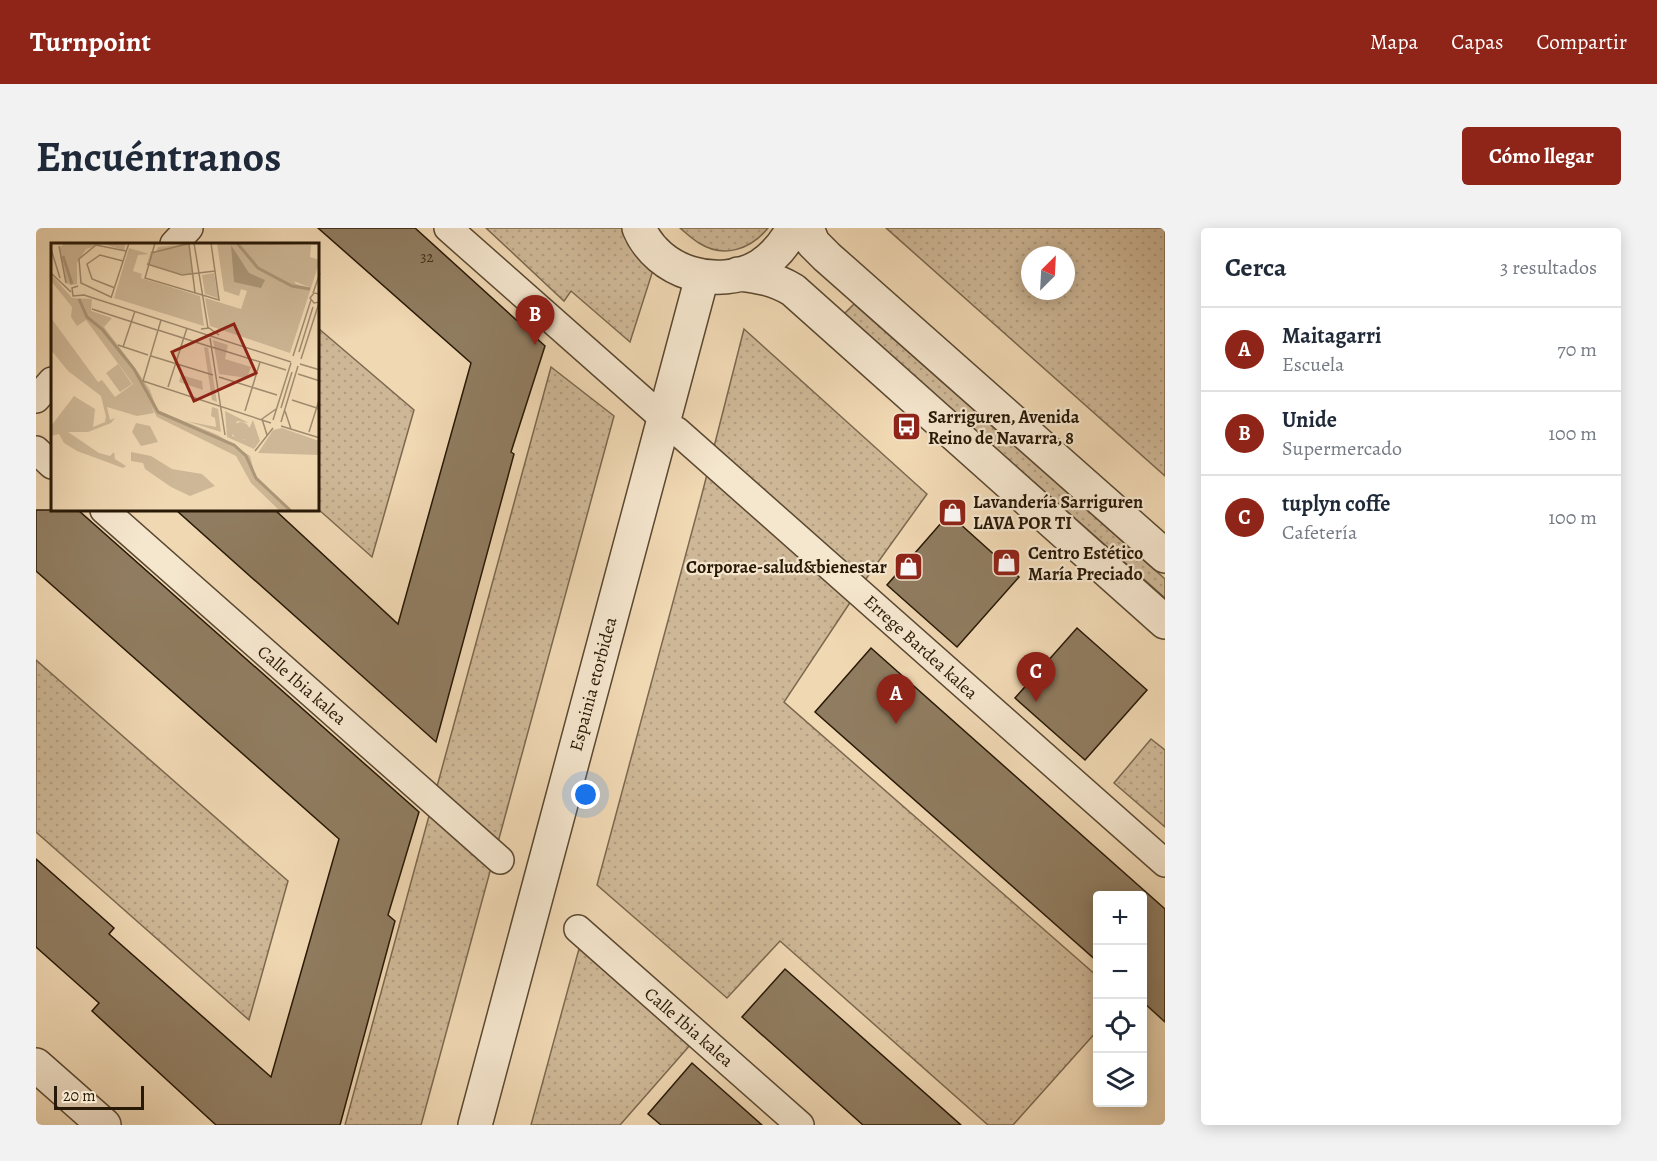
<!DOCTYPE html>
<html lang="es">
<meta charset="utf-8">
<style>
body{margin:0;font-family:Alegreya,serif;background:#f2f2f3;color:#1f2937}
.controls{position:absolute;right:18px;bottom:18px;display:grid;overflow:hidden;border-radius:6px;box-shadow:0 3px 15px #0003}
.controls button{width:54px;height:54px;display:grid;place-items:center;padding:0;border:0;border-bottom:2px solid #e0e1e3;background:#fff;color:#1f2937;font:30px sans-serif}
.compass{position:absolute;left:985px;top:18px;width:54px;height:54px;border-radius:50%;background:#fff;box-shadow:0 3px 15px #0003;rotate:24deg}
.scale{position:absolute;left:18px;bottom:15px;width:90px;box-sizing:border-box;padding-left:6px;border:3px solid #281806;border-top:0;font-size:16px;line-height:21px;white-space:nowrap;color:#281806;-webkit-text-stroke:4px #f5e6ce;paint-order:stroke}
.you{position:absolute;left:550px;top:567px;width:21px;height:21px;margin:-15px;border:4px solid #fff;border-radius:50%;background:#1a73e8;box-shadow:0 0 0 9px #1a73e833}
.badge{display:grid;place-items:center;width:39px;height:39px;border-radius:50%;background:#8f2418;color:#fff;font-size:20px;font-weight:700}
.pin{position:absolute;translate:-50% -50px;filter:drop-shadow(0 2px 3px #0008)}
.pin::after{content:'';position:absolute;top:32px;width:21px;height:18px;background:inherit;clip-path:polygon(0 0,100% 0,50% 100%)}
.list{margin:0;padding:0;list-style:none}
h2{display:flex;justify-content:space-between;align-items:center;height:78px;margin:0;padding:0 24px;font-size:26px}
h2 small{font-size:20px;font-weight:400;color:#747a83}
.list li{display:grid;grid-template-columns:39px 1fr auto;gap:18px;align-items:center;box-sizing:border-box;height:84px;padding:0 24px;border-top:2px solid #e0e1e3}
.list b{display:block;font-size:22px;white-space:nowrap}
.list p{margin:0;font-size:20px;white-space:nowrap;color:#747a83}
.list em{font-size:20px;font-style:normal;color:#747a83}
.icon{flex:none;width:33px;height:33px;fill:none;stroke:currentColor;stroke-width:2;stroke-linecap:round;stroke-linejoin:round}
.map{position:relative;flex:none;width:1129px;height:897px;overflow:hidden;border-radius:6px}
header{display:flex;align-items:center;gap:36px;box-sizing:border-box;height:84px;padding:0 30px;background:#8f2418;color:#fff}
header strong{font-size:28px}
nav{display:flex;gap:33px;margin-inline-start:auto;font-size:21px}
.intro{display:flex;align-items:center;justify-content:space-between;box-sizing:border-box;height:144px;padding:0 36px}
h1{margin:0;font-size:42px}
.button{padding:15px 27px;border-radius:6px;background:#8f2418;color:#fff;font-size:21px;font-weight:700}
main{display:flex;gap:36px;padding:0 36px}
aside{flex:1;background:#fff;border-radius:6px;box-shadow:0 3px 15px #0003}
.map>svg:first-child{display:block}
.green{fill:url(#green-dots);stroke:#7b684e;stroke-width:1.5;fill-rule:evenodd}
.building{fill:#907c60;stroke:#281806;stroke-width:1.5}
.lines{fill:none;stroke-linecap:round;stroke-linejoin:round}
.pedestrian-casing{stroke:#5a4831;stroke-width:30}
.minor-casing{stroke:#5a4831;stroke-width:36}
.tertiary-casing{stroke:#5a4831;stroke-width:36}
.pedestrian{stroke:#f5e6ce;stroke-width:27}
.minor{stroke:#f5e6ce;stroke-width:33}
.tertiary{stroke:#f5e6ce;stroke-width:33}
.labels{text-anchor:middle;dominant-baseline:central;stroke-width:4.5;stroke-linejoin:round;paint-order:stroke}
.number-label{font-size:15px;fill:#42311c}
.poi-label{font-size:18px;font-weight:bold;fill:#281806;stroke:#f5e6ce;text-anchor:start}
.street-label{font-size:18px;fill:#281806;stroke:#f5e6ce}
.inset-river{fill:none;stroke:#ac9778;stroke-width:3}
.inset-road{fill:none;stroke:#a08b6e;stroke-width:1.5}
.view{fill:#8f2418;fill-opacity:0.15;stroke:#8f2418;stroke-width:3}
.inset-edge{fill:none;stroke:#281806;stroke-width:3}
</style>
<header>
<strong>Turnpoint</strong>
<nav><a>Mapa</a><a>Capas</a><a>Compartir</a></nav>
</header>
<div class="intro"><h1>Encuéntranos</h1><a class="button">Cómo llegar</a></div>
<main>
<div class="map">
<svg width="1129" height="897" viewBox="0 0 1129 897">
<defs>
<pattern id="green-dots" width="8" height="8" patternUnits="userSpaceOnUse" patternTransform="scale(1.5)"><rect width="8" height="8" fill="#ceb796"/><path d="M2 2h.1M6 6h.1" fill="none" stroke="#b19d80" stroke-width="1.8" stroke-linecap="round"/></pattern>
</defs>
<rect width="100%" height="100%" fill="#f0d8b3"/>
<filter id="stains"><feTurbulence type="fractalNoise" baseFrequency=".00333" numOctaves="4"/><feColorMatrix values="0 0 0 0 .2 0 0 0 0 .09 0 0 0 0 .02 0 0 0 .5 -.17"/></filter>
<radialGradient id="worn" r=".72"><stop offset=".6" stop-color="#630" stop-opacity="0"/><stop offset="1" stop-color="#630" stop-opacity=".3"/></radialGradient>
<path class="green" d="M 450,0 L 587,0 L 618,39 L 594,114 L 535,63 L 528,73 Z
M 644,0 L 732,0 C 715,21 688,31 663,15 C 656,11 650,5 644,0 Z
M 850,0 L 1129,0 L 1129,248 ZM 994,27 L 1030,27 L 1030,63 L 994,63 Z
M 818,76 L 1129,351 L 1129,370 L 808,86 Z
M 282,100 L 378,182 L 336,329 L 282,281 Z
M 708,101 L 891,266 L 827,355 L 748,474 L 1061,748 L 1061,803 L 977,897 L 952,897 L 744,713 L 691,770 L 561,657 L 666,266 Z
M 515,139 L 578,188 L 385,897 L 309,897 Z
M 0,432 L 252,653 L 213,792 L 0,604 Z
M 1115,511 L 1129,522 L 1129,599 L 1078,555 Z
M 544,717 L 655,816 L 584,897 L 495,897 Z"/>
<path class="building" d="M 282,0 L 379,0 L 509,118 L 475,224 L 478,226 L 400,514 L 140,282 L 239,282 L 362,396 L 435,135 Z
M 0,282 L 42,282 L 383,584 L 352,687 L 359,693 L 304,897 L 180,897 L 56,783 L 63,775 L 0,719 L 0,631 L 78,700 L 73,706 L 235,849 L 303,611 L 0,343 Z
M 913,286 L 983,349 L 921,419 L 851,357 Z
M 1041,400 L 1111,462 L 1049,532 L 979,470 Z
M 835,420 L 1129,681 L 1129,794 L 1107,774 L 1107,668 L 1062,668 L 1062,734 L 779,484 Z
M 749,741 L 925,897 L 827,897 L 706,789 Z
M 656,835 L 726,897 L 625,897 L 612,886 Z"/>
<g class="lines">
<defs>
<path id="pedestrian" d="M 412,0 L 619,183
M 138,16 L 153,0
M 0,171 L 16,153
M 641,203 L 1129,635
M 0,222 L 16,237
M 68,282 L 464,632
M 542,701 L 764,897"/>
<path id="minor" d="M 0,837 L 68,897
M 439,897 L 666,49"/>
<path id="tertiary" d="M 603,0 C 622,45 682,63 724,38 C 739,28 749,16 757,0
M 771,0 L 777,15 L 791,29 L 1129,328
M 702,46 C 722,48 739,51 757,62 L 1129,394"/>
</defs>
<use href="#pedestrian" class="pedestrian-casing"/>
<use href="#minor" class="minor-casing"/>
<use href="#tertiary" class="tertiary-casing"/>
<use href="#pedestrian" class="pedestrian"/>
<use href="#minor" class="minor"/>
<use href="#tertiary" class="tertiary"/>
</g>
<defs>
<symbol id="bus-square" viewBox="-11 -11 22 22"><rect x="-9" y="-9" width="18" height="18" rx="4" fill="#8f2418" stroke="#f5e6ce"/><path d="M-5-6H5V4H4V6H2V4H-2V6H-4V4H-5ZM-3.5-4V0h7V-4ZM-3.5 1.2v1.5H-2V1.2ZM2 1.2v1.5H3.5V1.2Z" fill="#fff"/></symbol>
<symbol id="shop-square" viewBox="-11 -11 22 22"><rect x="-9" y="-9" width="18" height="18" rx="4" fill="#8f2418" stroke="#f5e6ce"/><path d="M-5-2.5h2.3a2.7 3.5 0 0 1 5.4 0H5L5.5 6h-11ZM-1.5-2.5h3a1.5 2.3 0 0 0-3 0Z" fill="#fff"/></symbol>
</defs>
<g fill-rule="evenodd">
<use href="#bus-square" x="854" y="182" width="33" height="33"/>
<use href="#shop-square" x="900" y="268" width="33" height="33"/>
<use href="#shop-square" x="954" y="318" width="33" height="33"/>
<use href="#shop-square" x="856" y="322" width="33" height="33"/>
</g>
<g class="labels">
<g class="number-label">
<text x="391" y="29">32</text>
</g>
<g class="poi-label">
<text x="892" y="189">Sarriguren, Avenida<tspan x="892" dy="21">Reino de Navarra, 8</tspan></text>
<text x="937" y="274">Lavandería Sarriguren<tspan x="937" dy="21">LAVA POR TI</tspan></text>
<text x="992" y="325">Centro Estético<tspan x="992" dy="21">María Preciado</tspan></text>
<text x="851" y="339" text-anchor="end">Corporae-salud&amp;bienestar</text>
</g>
<g class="street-label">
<text transform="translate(885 419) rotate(42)">Errege Bardea kalea</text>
<text transform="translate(557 456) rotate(-75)">Espainia etorbidea</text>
<text transform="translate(266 457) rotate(41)">Calle Ibia kalea</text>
<text transform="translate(653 799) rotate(41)">Calle Ibia kalea</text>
</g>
</g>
<g transform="translate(15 15)">
<rect width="268" height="268" fill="#f0d8b3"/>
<path d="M 14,0 L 75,0 L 73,7 L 52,1 L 35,6 L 26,20 L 26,41 L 20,42 L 15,40 L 8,5 ZM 166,0 L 219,0 L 245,41 L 260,45 L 239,110 L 159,83 L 154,55 L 190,66 L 196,48 L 190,46 L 188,53 L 173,48 ZM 138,1 L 142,31 L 132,32 L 96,21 L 100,8 L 105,10 L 107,4 ZM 78,5 L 98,11 L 87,12 L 82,28 L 91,31 L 90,35 L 149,53 L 153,83 L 63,55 ZM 163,30 L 167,55 L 154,51 L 151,32 ZM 0,31 L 21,55 L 41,56 L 40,68 L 61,75 L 53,84 L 89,132 L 97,153 L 103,170 L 86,173 L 56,164 L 59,177 L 64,175 L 60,180 L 37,189 L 17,189 L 48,210 L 59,213 L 63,209 L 64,216 L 75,223 L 72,225 L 26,208 L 13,200 L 8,191 L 0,193 L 0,183 L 23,153 L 44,166 L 42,184 L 54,179 L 55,174 L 50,153 L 17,128 L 0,107 L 0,75 L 47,139 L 51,137 L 64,154 L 82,141 L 35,77 L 26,83 L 20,74 L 21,64 L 0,38 ZM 162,97 L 177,102 L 174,116 L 200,124 L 196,135 L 168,131 ZM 153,104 L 157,105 L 166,159 L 161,157 ZM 130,132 L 151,138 L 152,147 L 128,139 ZM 161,164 L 167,166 L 170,189 L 135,178 L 165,184 L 164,175 L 160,173 ZM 174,168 L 198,180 L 186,178 L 181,193 L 193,197 L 202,177 L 209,198 L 203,206 L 176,194 ZM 85,180 L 99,183 L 107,199 L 90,203 L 81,189 ZM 231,185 L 268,198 L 268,212 L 207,210 L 222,187 ZM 80,209 L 100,213 L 121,226 L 151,231 L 164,243 L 139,253 L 120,244 L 94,226 L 92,220 L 80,218 Z" fill="#ceb796"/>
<path d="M 26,56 L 32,57 L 84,125 L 99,147 L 106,167 L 167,192 L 199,213 L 205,235 L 240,268 L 229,268 L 200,240 L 185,213 L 106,174 L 86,136 L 36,76 Z" fill="#ceb796"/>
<path d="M 188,0 L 260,2 L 259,14 L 269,17 L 260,45 L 206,23 L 202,11 ZM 67,121 L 81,141 L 69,149 L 55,130 ZM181 188a9 9 0 1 1 18 0a9 9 0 1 1-18 0Z" fill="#ceb796"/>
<path d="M 180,2 L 198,30 L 214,37 L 210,45 L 183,39 Z" fill="#ac9778"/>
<path class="inset-river" d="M 186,0 L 207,25 L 241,43 L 259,46M 12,13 L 21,41M 28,56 L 36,74 L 51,86 L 83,126 L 107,169 L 183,202 L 195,213 L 205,235 L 240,268"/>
<path class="inset-road" d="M 104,0 L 94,35 L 168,57 L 160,0M 143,0 L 157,85M 138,1 L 144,50M 8,3 L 15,40M 0,6 L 9,35M 100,10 L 140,0M 96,21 L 131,32 L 164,28M 0,30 L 20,49M 27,43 L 21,45 L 22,53 L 33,52 L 240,119M 64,45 L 41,36 L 36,21 L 49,12 L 72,18M 262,50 L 269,30M 269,51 L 263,50 L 259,55 L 263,60 L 269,59M 60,54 L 30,40 L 28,16 L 45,2 L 75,8M 60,55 L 78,0M 41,66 L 106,87M 110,77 L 92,138 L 220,180M 150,86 L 158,85 L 168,92M 107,87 L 160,104M 159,95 L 174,192M 67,102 L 97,112M 72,104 L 84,68M 161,104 L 235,127M 248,109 L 262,64M 100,113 L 162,132M 242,113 L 260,57M 250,116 L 268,60M 249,121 L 269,127M 247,131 L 269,138M 168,134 L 226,152M 117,144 L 136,85M 241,157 L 269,166M 230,165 L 241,129M 194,168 L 209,119M 234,168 L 240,186M 222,177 L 240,120M 230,179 L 247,123M 230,183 L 269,195M 258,189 L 269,154M 216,192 L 211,176 L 225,166M 204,208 L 222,185"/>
<path class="view" d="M 183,81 L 205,130 L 143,158 L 121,109 Z"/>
<rect width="268" height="268" class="inset-edge"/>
</g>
<rect width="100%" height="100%" filter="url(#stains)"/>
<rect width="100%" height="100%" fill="url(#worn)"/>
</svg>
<div class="controls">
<button>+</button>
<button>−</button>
<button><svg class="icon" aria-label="locate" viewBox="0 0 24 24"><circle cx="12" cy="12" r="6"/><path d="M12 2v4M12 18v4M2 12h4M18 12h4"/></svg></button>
<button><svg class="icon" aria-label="layers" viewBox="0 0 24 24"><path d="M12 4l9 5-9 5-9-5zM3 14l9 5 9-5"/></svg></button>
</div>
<svg class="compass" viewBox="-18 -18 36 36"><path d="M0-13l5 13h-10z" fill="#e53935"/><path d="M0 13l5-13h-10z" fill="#747a83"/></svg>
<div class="scale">20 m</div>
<div class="you"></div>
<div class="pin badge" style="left:860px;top:496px">A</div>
<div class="pin badge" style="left:499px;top:117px">B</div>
<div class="pin badge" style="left:1000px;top:474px">C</div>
</div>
<aside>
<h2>Cerca<small>3 resultados</small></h2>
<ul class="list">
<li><span class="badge">A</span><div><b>Maitagarri</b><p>Escuela</p></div><em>70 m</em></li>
<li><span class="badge">B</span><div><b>Unide</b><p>Supermercado</p></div><em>100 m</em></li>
<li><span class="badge">C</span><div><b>tuplyn coffe</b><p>Cafetería</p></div><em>100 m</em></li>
</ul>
</aside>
</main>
